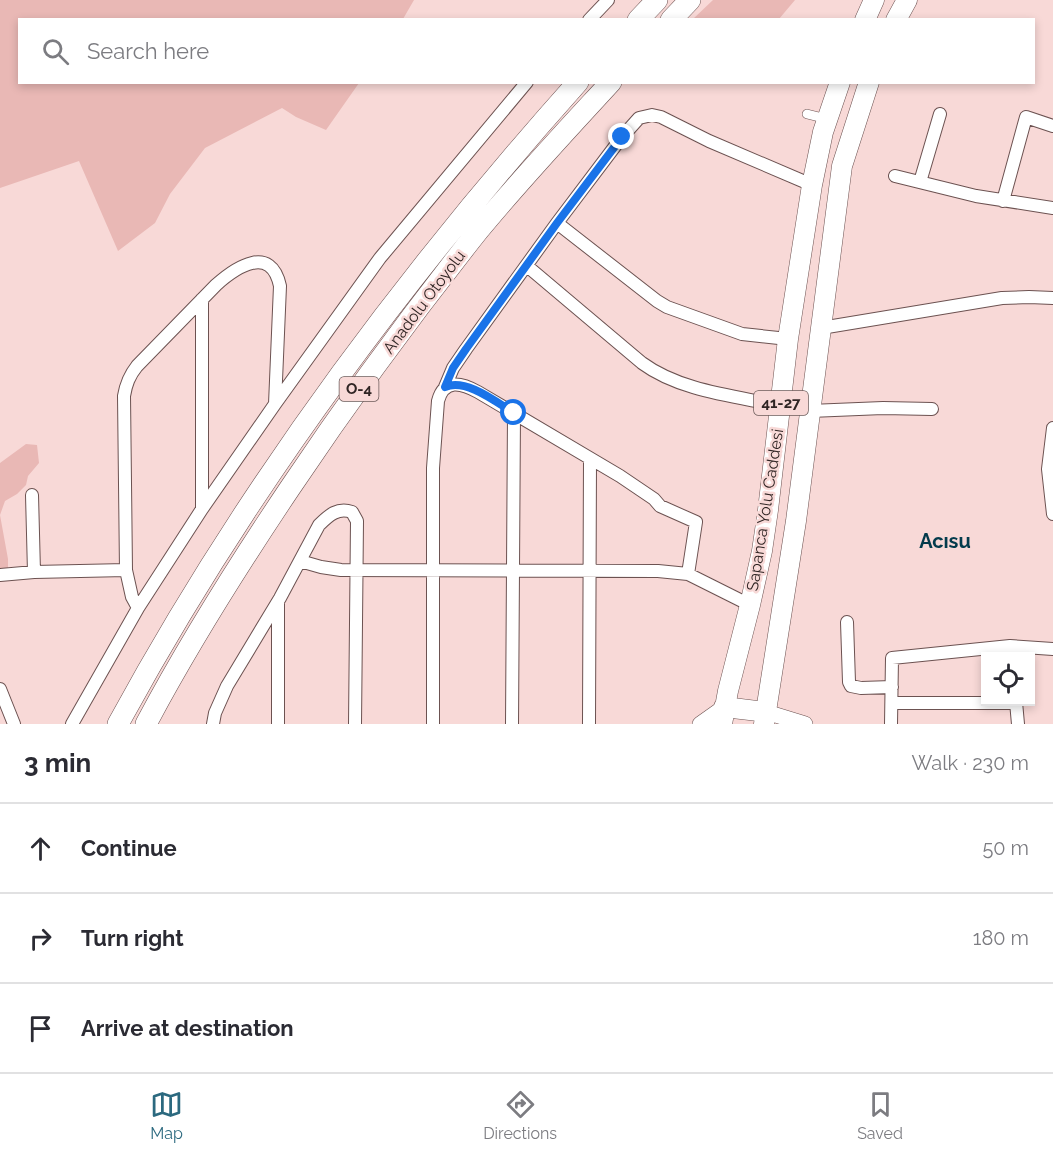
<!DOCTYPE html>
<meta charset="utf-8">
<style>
body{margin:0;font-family:Raleway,sans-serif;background:#f2f2f3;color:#2b2b33}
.controls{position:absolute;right:18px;bottom:18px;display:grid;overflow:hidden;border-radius:0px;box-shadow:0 3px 9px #0003}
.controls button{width:54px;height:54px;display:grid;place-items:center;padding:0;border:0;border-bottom:2px solid #e1e1e2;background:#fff;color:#2b2b33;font:30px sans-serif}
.stop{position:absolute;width:18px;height:18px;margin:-14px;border:4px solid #1a73e8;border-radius:50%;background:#fff}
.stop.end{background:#1a73e8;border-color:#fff;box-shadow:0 2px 6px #0008}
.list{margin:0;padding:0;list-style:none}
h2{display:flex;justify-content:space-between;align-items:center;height:78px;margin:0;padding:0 24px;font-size:26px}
h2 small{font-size:20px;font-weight:400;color:#7c7c81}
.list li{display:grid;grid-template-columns:39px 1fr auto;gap:18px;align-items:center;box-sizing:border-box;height:90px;padding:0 24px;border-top:2px solid #e1e1e2}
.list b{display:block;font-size:22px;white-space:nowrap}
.list em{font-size:20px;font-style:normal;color:#7c7c81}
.icon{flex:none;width:33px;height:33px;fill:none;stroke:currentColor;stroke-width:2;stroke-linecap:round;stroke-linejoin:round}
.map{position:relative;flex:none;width:1053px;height:724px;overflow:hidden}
.search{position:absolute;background:#fff;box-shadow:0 3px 9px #0003;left:18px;right:18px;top:18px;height:66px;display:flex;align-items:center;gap:15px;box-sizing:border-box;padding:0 21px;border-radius:0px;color:#7c7c81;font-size:22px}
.sheet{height:348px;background:#fff}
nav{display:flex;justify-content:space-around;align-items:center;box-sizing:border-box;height:84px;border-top:2px solid #e1e1e2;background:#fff;font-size:16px;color:#7c7c81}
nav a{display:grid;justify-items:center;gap:3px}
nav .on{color:#2b697f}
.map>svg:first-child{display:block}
.green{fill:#e9b8b5}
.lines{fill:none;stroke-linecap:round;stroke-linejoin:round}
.pedestrian-casing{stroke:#6c5251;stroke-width:10}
.minor-casing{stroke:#6c5251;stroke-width:14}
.tertiary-casing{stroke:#6c5251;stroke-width:16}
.trunk-casing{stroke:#6c5251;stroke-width:21}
.motorway-casing{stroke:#6c5251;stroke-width:22}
.pedestrian{stroke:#fff;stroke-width:9}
.minor{stroke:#fff;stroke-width:12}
.tertiary{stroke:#fff;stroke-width:15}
.trunk{stroke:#fff;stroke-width:20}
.motorway{stroke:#fff;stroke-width:21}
.route{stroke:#1a73e8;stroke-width:8}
.labels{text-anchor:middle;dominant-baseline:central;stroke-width:5;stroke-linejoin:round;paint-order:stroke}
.shield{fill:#f8d9d7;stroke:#6c5b5a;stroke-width:1.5}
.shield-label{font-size:15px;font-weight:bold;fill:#302524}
.street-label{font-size:16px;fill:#302524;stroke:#f8d9d7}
.quarter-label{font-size:20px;font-weight:bold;fill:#043b4c;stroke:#f8d9d7}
</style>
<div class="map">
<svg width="1053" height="724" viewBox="0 0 1053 724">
<rect width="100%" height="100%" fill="#f8d9d7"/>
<path class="green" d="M 0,0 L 414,0 L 403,19 L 20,20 L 20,82 L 359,83 L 326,130 L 296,117 L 282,108 L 205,148 L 170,194 L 155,223 L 118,251 L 79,161 L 0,188 Z
M 713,0 L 795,0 L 779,19 L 693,19 Z
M 26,444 L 37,445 L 39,463 L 28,476 L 26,485 L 17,494 L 5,501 L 0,515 L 8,559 L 8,568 L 0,570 L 0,463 Z"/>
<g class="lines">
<defs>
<path id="pedestrian" d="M 807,114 L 827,119"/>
<path id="minor" d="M 589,20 L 608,0
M 895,176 L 976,196 L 1053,208
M 920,182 L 940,114
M 1003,201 L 1026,117 L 1053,126
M 557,223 L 657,301 L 667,307 L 742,334 L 788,339
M 527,266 L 642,363 C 680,391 735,396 781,406
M 202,299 L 202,508
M 821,328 L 1002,298 L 1029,297 L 1053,298
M 445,387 L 453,368 L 466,349 L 557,223 L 622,137 L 639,118 L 652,115 L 661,117 L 709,141 L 812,185
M 810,411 L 883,408 L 932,409
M 1053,428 L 1048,469 L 1053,514
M 32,495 L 34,572
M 300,561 L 321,567 L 341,570 L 658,571 L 688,574 L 750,605
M 0,575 L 34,572 L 126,570
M 138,608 L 132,597 L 126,570 L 124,396 C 126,384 129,376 137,366 L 216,285 C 236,267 271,244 280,286 L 275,404
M 847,622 L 849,682 L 851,686 L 861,688 L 892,687
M 1010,646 L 1053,649
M 0,689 L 14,724
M 1016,702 L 1018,724
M 892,703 L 1016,703
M 72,724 L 138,608 L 202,509 L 275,404 L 380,258 L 527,82
M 213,724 L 215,713 L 227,686 L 280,598 L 319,525 C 329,515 338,507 352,512 L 357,521 L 355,724
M 278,724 L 278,602
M 433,724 L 433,468 L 438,401 C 444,378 462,383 478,392 L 620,476 L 654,499 L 660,506 L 696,522 L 688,574
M 512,724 L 514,413
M 589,724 L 590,460
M 891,724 L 892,658 L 1010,646 L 1011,656"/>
<path id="tertiary" d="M 766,712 L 805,724
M 700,724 L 724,707"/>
<path id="trunk" d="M 865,20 L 874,0
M 896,20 L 907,0
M 724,707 L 766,712
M 722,724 L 728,691 L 750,605 L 762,551 L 768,510 L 788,339 L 812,185 L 823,132 L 840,82
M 764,724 L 796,521 L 842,166 L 869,82"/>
<path id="motorway" d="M 638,20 L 657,0
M 671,20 L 690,0
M 118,724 C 244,492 402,279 578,82
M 146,724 C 189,643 239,564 290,488 C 349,400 412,314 478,231 C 520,180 566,131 611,82"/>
</defs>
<use href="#pedestrian" class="pedestrian-casing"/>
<use href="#minor" class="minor-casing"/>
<use href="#tertiary" class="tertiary-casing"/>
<use href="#trunk" class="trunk-casing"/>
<use href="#motorway" class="motorway-casing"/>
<use href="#pedestrian" class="pedestrian"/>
<use href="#minor" class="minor"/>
<use href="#tertiary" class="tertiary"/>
<use href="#trunk" class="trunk"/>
<use href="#motorway" class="motorway"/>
</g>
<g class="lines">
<path class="route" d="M 514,413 C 496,402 466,378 445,387 L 453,368 L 466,349 L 557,223 L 622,137"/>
</g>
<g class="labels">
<g class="shield">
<rect x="339.5" y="377" width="39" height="24" rx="4.5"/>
<rect x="754" y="391" width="54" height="24" rx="4.5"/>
</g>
<g class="shield-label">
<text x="359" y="389">O-4</text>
<text x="781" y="403">41-27</text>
</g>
<g class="street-label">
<text transform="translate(424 302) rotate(-53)">Anadolu Otoyolu</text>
<text transform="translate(765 510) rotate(-81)">Sapanca Yolu Caddesi</text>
</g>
<g class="quarter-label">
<text x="945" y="541">Acısu</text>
</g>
</g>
</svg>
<div class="controls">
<button><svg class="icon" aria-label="locate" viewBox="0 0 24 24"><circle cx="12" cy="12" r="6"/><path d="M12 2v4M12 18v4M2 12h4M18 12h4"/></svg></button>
</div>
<div class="stop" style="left:514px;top:413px"></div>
<div class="stop end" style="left:622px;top:137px"></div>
<div class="search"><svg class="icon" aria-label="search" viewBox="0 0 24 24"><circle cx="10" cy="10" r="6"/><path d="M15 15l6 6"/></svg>Search here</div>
</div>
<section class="sheet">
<h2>3 min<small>Walk · 230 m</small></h2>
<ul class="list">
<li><svg class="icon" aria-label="ahead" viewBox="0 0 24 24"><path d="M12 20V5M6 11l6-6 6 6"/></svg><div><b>Continue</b></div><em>50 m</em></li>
<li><svg class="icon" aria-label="right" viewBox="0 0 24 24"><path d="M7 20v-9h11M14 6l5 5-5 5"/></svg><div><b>Turn right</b></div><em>180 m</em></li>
<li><svg class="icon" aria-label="arrive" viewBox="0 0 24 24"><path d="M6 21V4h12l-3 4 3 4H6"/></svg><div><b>Arrive at destination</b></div></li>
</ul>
</section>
<nav>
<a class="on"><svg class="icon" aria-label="map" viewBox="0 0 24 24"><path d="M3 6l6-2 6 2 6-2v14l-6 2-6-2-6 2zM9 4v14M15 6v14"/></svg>Map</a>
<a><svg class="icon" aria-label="directions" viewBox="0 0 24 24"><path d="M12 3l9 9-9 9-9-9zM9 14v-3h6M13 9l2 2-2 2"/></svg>Directions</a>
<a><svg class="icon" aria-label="saved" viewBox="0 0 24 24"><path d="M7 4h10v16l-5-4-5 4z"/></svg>Saved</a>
</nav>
